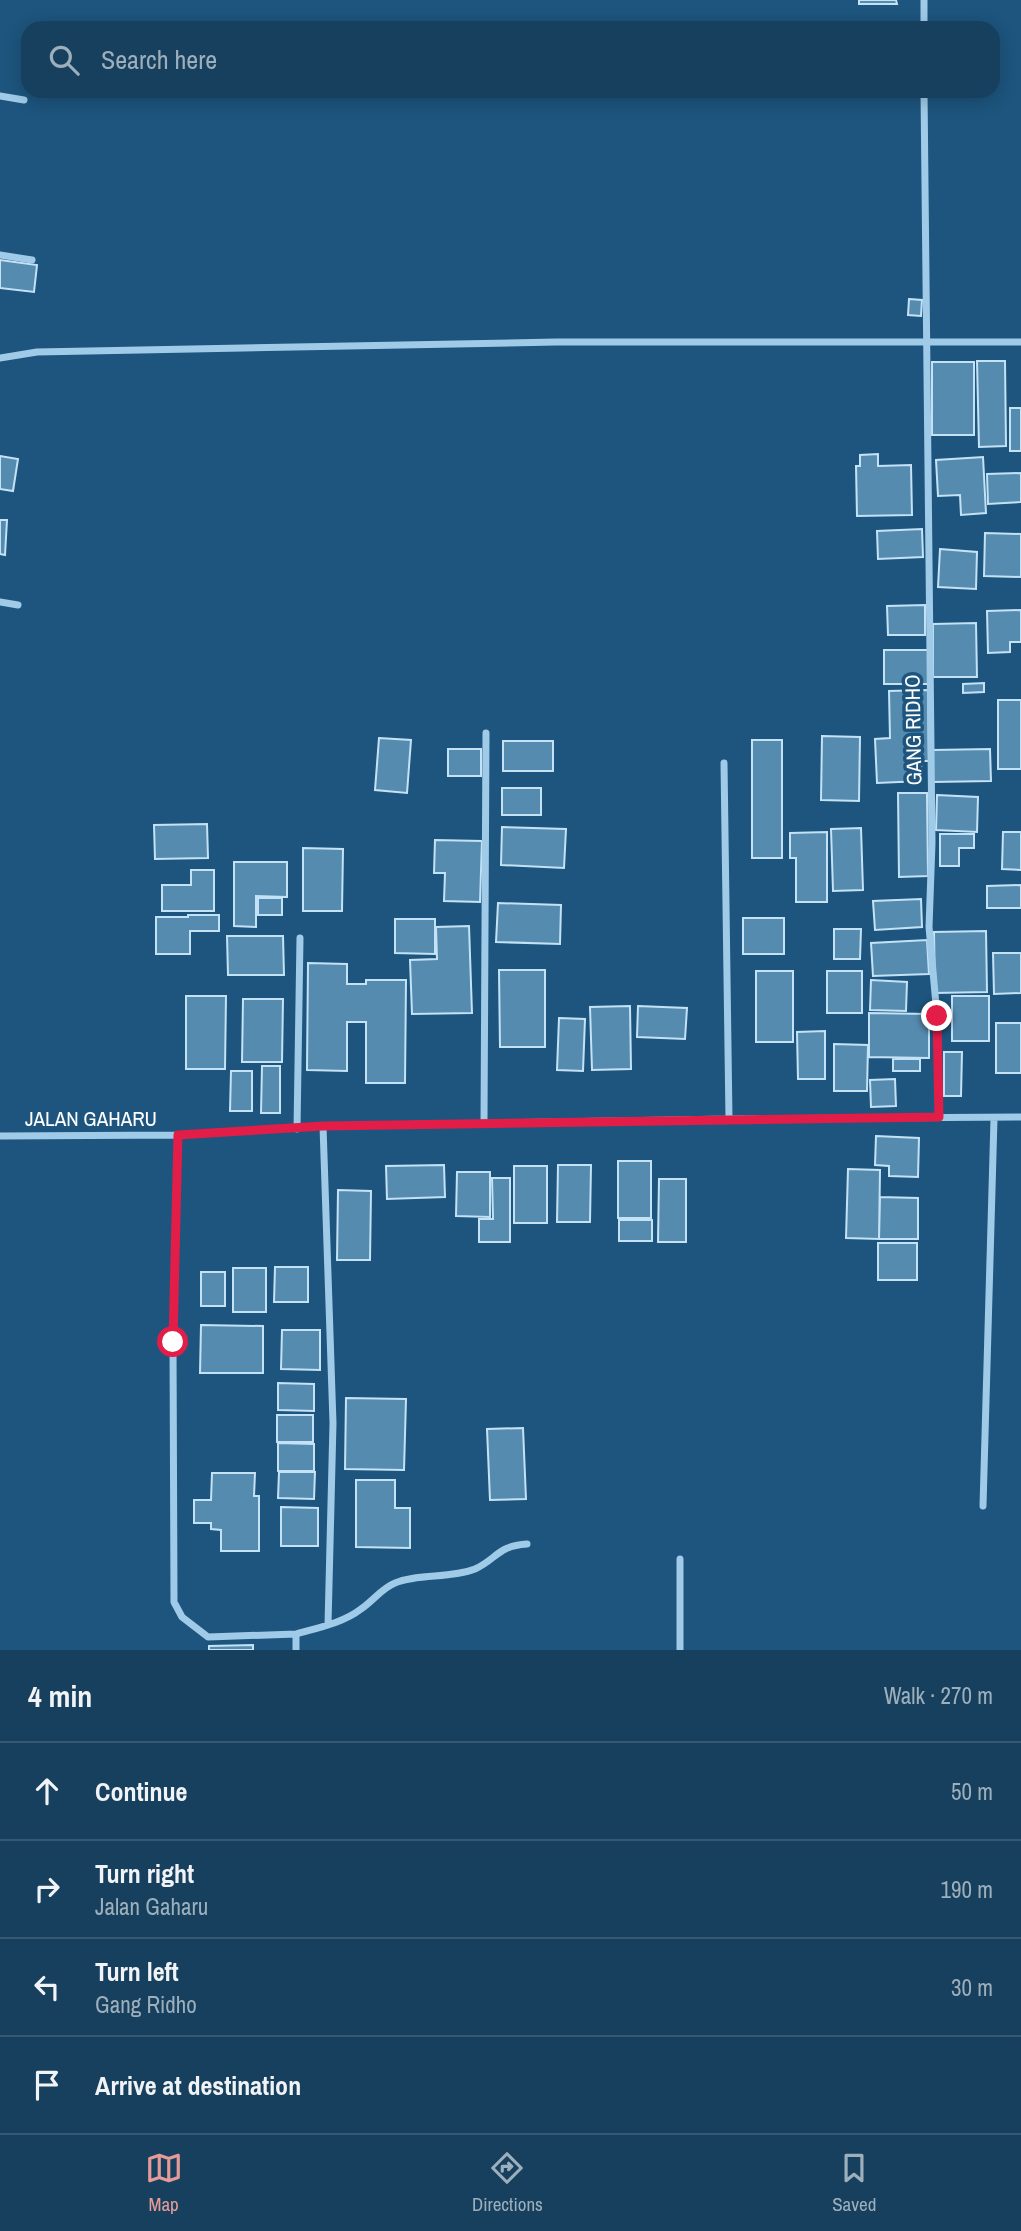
<!DOCTYPE html>
<meta charset="utf-8">
<style>
body{margin:0;font-family:"Archivo Narrow",sans-serif;background:#1f4764;color:#f1f3f6}
.stop{position:absolute;width:21px;height:21px;margin:-16px;border:5px solid #e11d48;border-radius:50%;background:#fff}
.stop.end{background:#e11d48;border-color:#fff;box-shadow:0 2px 7px #0008}
.list{margin:0;padding:0;list-style:none}
h2{display:flex;justify-content:space-between;align-items:center;height:91px;margin:0;padding:0 28px;font-size:30px}
h2 small{font-size:23px;font-weight:400;color:#9eafbc}
.list li{display:grid;grid-template-columns:46px 1fr auto;gap:21px;align-items:center;box-sizing:border-box;height:98px;padding:0 28px;border-top:2px solid #355973}
.list b{display:block;font-size:26px;white-space:nowrap}
.list p{margin:0;font-size:23px;white-space:nowrap;color:#9eafbc}
.list em{font-size:23px;font-style:normal;color:#9eafbc}
.icon{flex:none;width:38px;height:38px;fill:none;stroke:currentColor;stroke-width:2;stroke-linecap:round;stroke-linejoin:round}
.map{position:relative;flex:none;width:1021px;height:1650px;overflow:hidden}
.search{position:absolute;background:#16405e;box-shadow:0 4px 18px #0003;left:21px;right:21px;top:21px;height:77px;display:flex;align-items:center;gap:18px;box-sizing:border-box;padding:0 24px;border-radius:21px;color:#9eafbc;font-size:26px}
.sheet{height:483px;background:#16405e}
nav{display:flex;justify-content:space-around;align-items:center;box-sizing:border-box;height:98px;border-top:2px solid #355973;background:#16405e;font-size:19px;color:#9eafbc}
nav a{display:grid;justify-items:center;gap:4px}
nav .on{color:#e69b98}
.map>svg:first-child{display:block}
.building{fill:#568bb0;stroke:#c4e2f6;stroke-width:2}
.lines{fill:none;stroke-linecap:round;stroke-linejoin:round}
.street{stroke:#a0cbe8;stroke-width:7}
.route{stroke:#e11d48;stroke-width:9}
.labels{text-anchor:middle;dominant-baseline:central;stroke-width:7;stroke-linejoin:round;paint-order:stroke}
.street-label{font-size:21px;fill:#fff;stroke:#1d557e}
</style>
<div class="map">
<svg width="1021" height="1650" viewBox="0 0 1021 1650">
<rect width="100%" height="100%" fill="#1d557e"/>
<path class="building" d="M 859,0 L 896,0 L 897,4 L 859,4 Z
M 0,260 L 37,265 L 34,292 L 0,288 Z
M 909,299 L 922,300 L 921,316 L 908,315 Z
M 977,361 L 1005,361 L 1006,446 L 979,447 Z
M 932,362 L 974,362 L 974,435 L 932,435 Z
M 1010,408 L 1021,408 L 1021,451 L 1010,451 Z
M 878,454 L 878,466 L 911,465 L 912,515 L 857,516 L 856,466 L 860,466 L 860,455 Z
M 0,456 L 18,459 L 13,491 L 0,489 Z
M 983,457 L 986,513 L 961,515 L 960,495 L 938,496 L 936,460 Z
M 1021,473 L 1021,502 L 988,504 L 987,474 Z
M 0,520 L 7,520 L 5,555 L 0,554 Z
M 922,529 L 923,557 L 878,559 L 877,531 Z
M 985,533 L 1021,534 L 1021,577 L 984,576 Z
M 940,549 L 977,552 L 976,589 L 938,587 Z
M 925,605 L 925,635 L 888,635 L 887,606 Z
M 1021,610 L 1021,642 L 1010,642 L 1010,652 L 988,653 L 987,611 Z
M 976,623 L 977,677 L 933,677 L 933,624 Z
M 884,650 L 928,650 L 928,684 L 884,684 Z
M 984,683 L 984,692 L 963,693 L 963,684 Z
M 928,690 L 929,761 L 921,761 L 922,781 L 877,783 L 875,739 L 890,738 L 889,691 Z
M 998,700 L 1021,700 L 1021,769 L 998,769 Z
M 822,736 L 860,737 L 859,801 L 821,800 Z
M 379,738 L 411,740 L 407,793 L 375,790 Z
M 752,740 L 782,740 L 782,858 L 752,858 Z
M 503,741 L 553,741 L 553,771 L 503,771 Z
M 448,749 L 481,749 L 481,776 L 448,776 Z
M 990,749 L 991,781 L 933,782 L 933,750 Z
M 502,788 L 541,788 L 541,815 L 502,815 Z
M 898,793 L 927,793 L 928,876 L 899,877 Z
M 937,795 L 978,797 L 977,832 L 936,830 Z
M 207,824 L 208,858 L 155,859 L 154,825 Z
M 502,827 L 566,829 L 564,868 L 501,865 Z
M 861,828 L 863,890 L 833,891 L 831,829 Z
M 827,832 L 827,902 L 796,902 L 796,858 L 790,858 L 790,833 Z
M 1003,832 L 1021,832 L 1021,870 L 1002,869 Z
M 940,834 L 974,834 L 974,848 L 959,848 L 959,866 L 940,866 Z
M 435,840 L 482,841 L 480,902 L 444,901 L 445,873 L 434,873 Z
M 303,848 L 343,849 L 342,911 L 303,911 Z
M 234,862 L 287,862 L 287,897 L 256,896 L 256,927 L 234,926 Z
M 191,870 L 214,870 L 214,911 L 162,911 L 162,885 L 191,885 Z
M 1021,885 L 1021,908 L 987,908 L 987,886 Z
M 258,898 L 282,898 L 282,915 L 258,915 Z
M 921,899 L 922,927 L 875,930 L 873,901 Z
M 498,903 L 561,905 L 560,944 L 496,942 Z
M 188,915 L 219,915 L 219,931 L 190,931 L 190,954 L 156,954 L 156,917 L 188,917 Z
M 743,918 L 784,918 L 784,954 L 743,954 Z
M 395,919 L 435,919 L 435,954 L 395,953 Z
M 469,926 L 472,1013 L 412,1014 L 410,960 L 437,959 L 436,927 Z
M 834,929 L 861,929 L 860,959 L 834,959 Z
M 986,931 L 987,992 L 935,993 L 934,932 Z
M 227,936 L 283,936 L 284,975 L 228,975 Z
M 927,940 L 929,974 L 873,976 L 871,943 Z
M 993,953 L 1021,953 L 1021,993 L 994,994 Z
M 308,963 L 347,964 L 347,984 L 366,984 L 366,980 L 406,980 L 405,1083 L 366,1083 L 366,1022 L 347,1022 L 347,1071 L 307,1070 Z
M 499,970 L 545,970 L 545,1047 L 500,1047 Z
M 756,971 L 793,971 L 793,1042 L 756,1042 Z
M 827,971 L 862,971 L 862,1013 L 827,1013 Z
M 871,980 L 907,982 L 906,1011 L 870,1010 Z
M 186,996 L 226,996 L 225,1069 L 186,1069 Z
M 952,996 L 989,996 L 989,1041 L 952,1041 Z
M 243,999 L 283,999 L 282,1062 L 242,1062 Z
M 630,1006 L 631,1069 L 592,1070 L 590,1007 Z
M 638,1006 L 687,1008 L 685,1039 L 637,1037 Z
M 869,1013 L 929,1014 L 929,1058 L 869,1057 Z
M 559,1018 L 585,1019 L 583,1071 L 557,1070 Z
M 996,1023 L 1021,1023 L 1021,1073 L 996,1073 Z
M 825,1031 L 825,1079 L 798,1079 L 797,1032 Z
M 834,1044 L 868,1045 L 867,1091 L 834,1091 Z
M 944,1052 L 962,1052 L 961,1096 L 944,1096 Z
M 893,1059 L 920,1059 L 920,1071 L 893,1071 Z
M 262,1066 L 280,1066 L 280,1113 L 261,1113 Z
M 231,1071 L 252,1071 L 252,1111 L 230,1111 Z
M 895,1079 L 896,1106 L 871,1107 L 870,1080 Z
M 876,1136 L 919,1138 L 918,1177 L 889,1176 L 889,1166 L 875,1165 Z
M 618,1161 L 651,1161 L 651,1218 L 618,1218 Z
M 444,1165 L 445,1197 L 387,1199 L 386,1166 Z
M 558,1165 L 591,1165 L 590,1222 L 557,1222 Z
M 514,1166 L 547,1166 L 547,1223 L 514,1223 Z
M 848,1169 L 880,1170 L 879,1239 L 846,1238 Z
M 457,1172 L 490,1172 L 490,1217 L 456,1216 Z
M 492,1178 L 510,1178 L 510,1242 L 479,1242 L 479,1219 L 493,1219 Z
M 659,1179 L 686,1179 L 686,1242 L 658,1242 Z
M 338,1190 L 371,1191 L 370,1260 L 337,1260 Z
M 880,1197 L 918,1198 L 918,1239 L 879,1239 Z
M 619,1220 L 652,1220 L 652,1241 L 619,1241 Z
M 878,1243 L 917,1243 L 917,1280 L 878,1280 Z
M 275,1267 L 308,1267 L 308,1302 L 274,1302 Z
M 233,1268 L 266,1268 L 266,1312 L 233,1312 Z
M 201,1272 L 225,1272 L 225,1306 L 201,1306 Z
M 201,1325 L 263,1326 L 263,1373 L 200,1373 Z
M 282,1330 L 320,1330 L 320,1370 L 281,1369 Z
M 278,1383 L 314,1384 L 314,1411 L 278,1410 Z
M 346,1398 L 406,1399 L 404,1470 L 345,1469 Z
M 277,1415 L 313,1415 L 313,1442 L 277,1442 Z
M 523,1428 L 526,1499 L 490,1500 L 487,1429 Z
M 278,1443 L 314,1444 L 314,1471 L 278,1471 Z
M 279,1472 L 315,1472 L 314,1499 L 278,1498 Z
M 212,1473 L 255,1473 L 254,1496 L 259,1496 L 259,1551 L 221,1551 L 221,1530 L 211,1529 L 211,1523 L 194,1523 L 194,1500 L 211,1500 Z
M 356,1480 L 395,1480 L 395,1508 L 410,1508 L 410,1548 L 356,1547 Z
M 281,1507 L 318,1508 L 318,1546 L 281,1546 Z
M 253,1645 L 253,1650 L 209,1650 L 209,1646 Z"/>
<g class="lines">
<path class="street" d="M 924,0 L 924,28
M 924,91 L 932,843 L 929,927 L 937,1016 L 939,1117
M 0,96 L 24,100
M 0,255 L 32,260
M 0,358 L 37,352 L 556,342 L 1021,342
M 0,602 L 18,605
M 724,763 L 729,1119
M 484,1123 L 486,733
M 323,1126 L 333,1423 L 328,1625
M 297,1129 L 300,938
M 178,1135 L 173,1342 L 174,1602 L 182,1617 L 208,1637 L 296,1634
M 0,1136 L 178,1135 L 323,1126 L 729,1119 L 1021,1117
M 983,1506 L 994,1119
M 680,1559 L 680,1650
M 296,1650 L 296,1634 C 317,1628 343,1623 361,1609 C 373,1601 382,1588 395,1583 C 420,1573 449,1579 475,1569 C 497,1559 497,1546 527,1544"/>
</g>
<g class="lines">
<path class="route" d="M 173,1342 L 178,1135 L 323,1126 L 939,1117 L 937,1016"/>
</g>
<g class="labels">
<g class="street-label">
<text transform="translate(913 730) rotate(-91)">GANG RIDHO</text>
<text x="91" y="1118">JALAN GAHARU</text>
</g>
</g>
</svg>
<div class="stop" style="left:173px;top:1342px"></div>
<div class="stop end" style="left:937px;top:1016px"></div>
<div class="search"><svg class="icon" aria-label="search" viewBox="0 0 24 24"><circle cx="10" cy="10" r="6"/><path d="M15 15l6 6"/></svg>Search here</div>
</div>
<section class="sheet">
<h2>4 min<small>Walk · 270 m</small></h2>
<ul class="list">
<li><svg class="icon" aria-label="ahead" viewBox="0 0 24 24"><path d="M12 20V5M6 11l6-6 6 6"/></svg><div><b>Continue</b></div><em>50 m</em></li>
<li><svg class="icon" aria-label="right" viewBox="0 0 24 24"><path d="M7 20v-9h11M14 6l5 5-5 5"/></svg><div><b>Turn right</b><p>Jalan Gaharu</p></div><em>190 m</em></li>
<li><svg class="icon" aria-label="left" viewBox="0 0 24 24"><path d="M17 20v-9H6M10 6l-5 5 5 5"/></svg><div><b>Turn left</b><p>Gang Ridho</p></div><em>30 m</em></li>
<li><svg class="icon" aria-label="arrive" viewBox="0 0 24 24"><path d="M6 21V4h12l-3 4 3 4H6"/></svg><div><b>Arrive at destination</b></div></li>
</ul>
</section>
<nav>
<a class="on"><svg class="icon" aria-label="map" viewBox="0 0 24 24"><path d="M3 6l6-2 6 2 6-2v14l-6 2-6-2-6 2zM9 4v14M15 6v14"/></svg>Map</a>
<a><svg class="icon" aria-label="directions" viewBox="0 0 24 24"><path d="M12 3l9 9-9 9-9-9zM9 14v-3h6M13 9l2 2-2 2"/></svg>Directions</a>
<a><svg class="icon" aria-label="saved" viewBox="0 0 24 24"><path d="M7 4h10v16l-5-4-5 4z"/></svg>Saved</a>
</nav>
